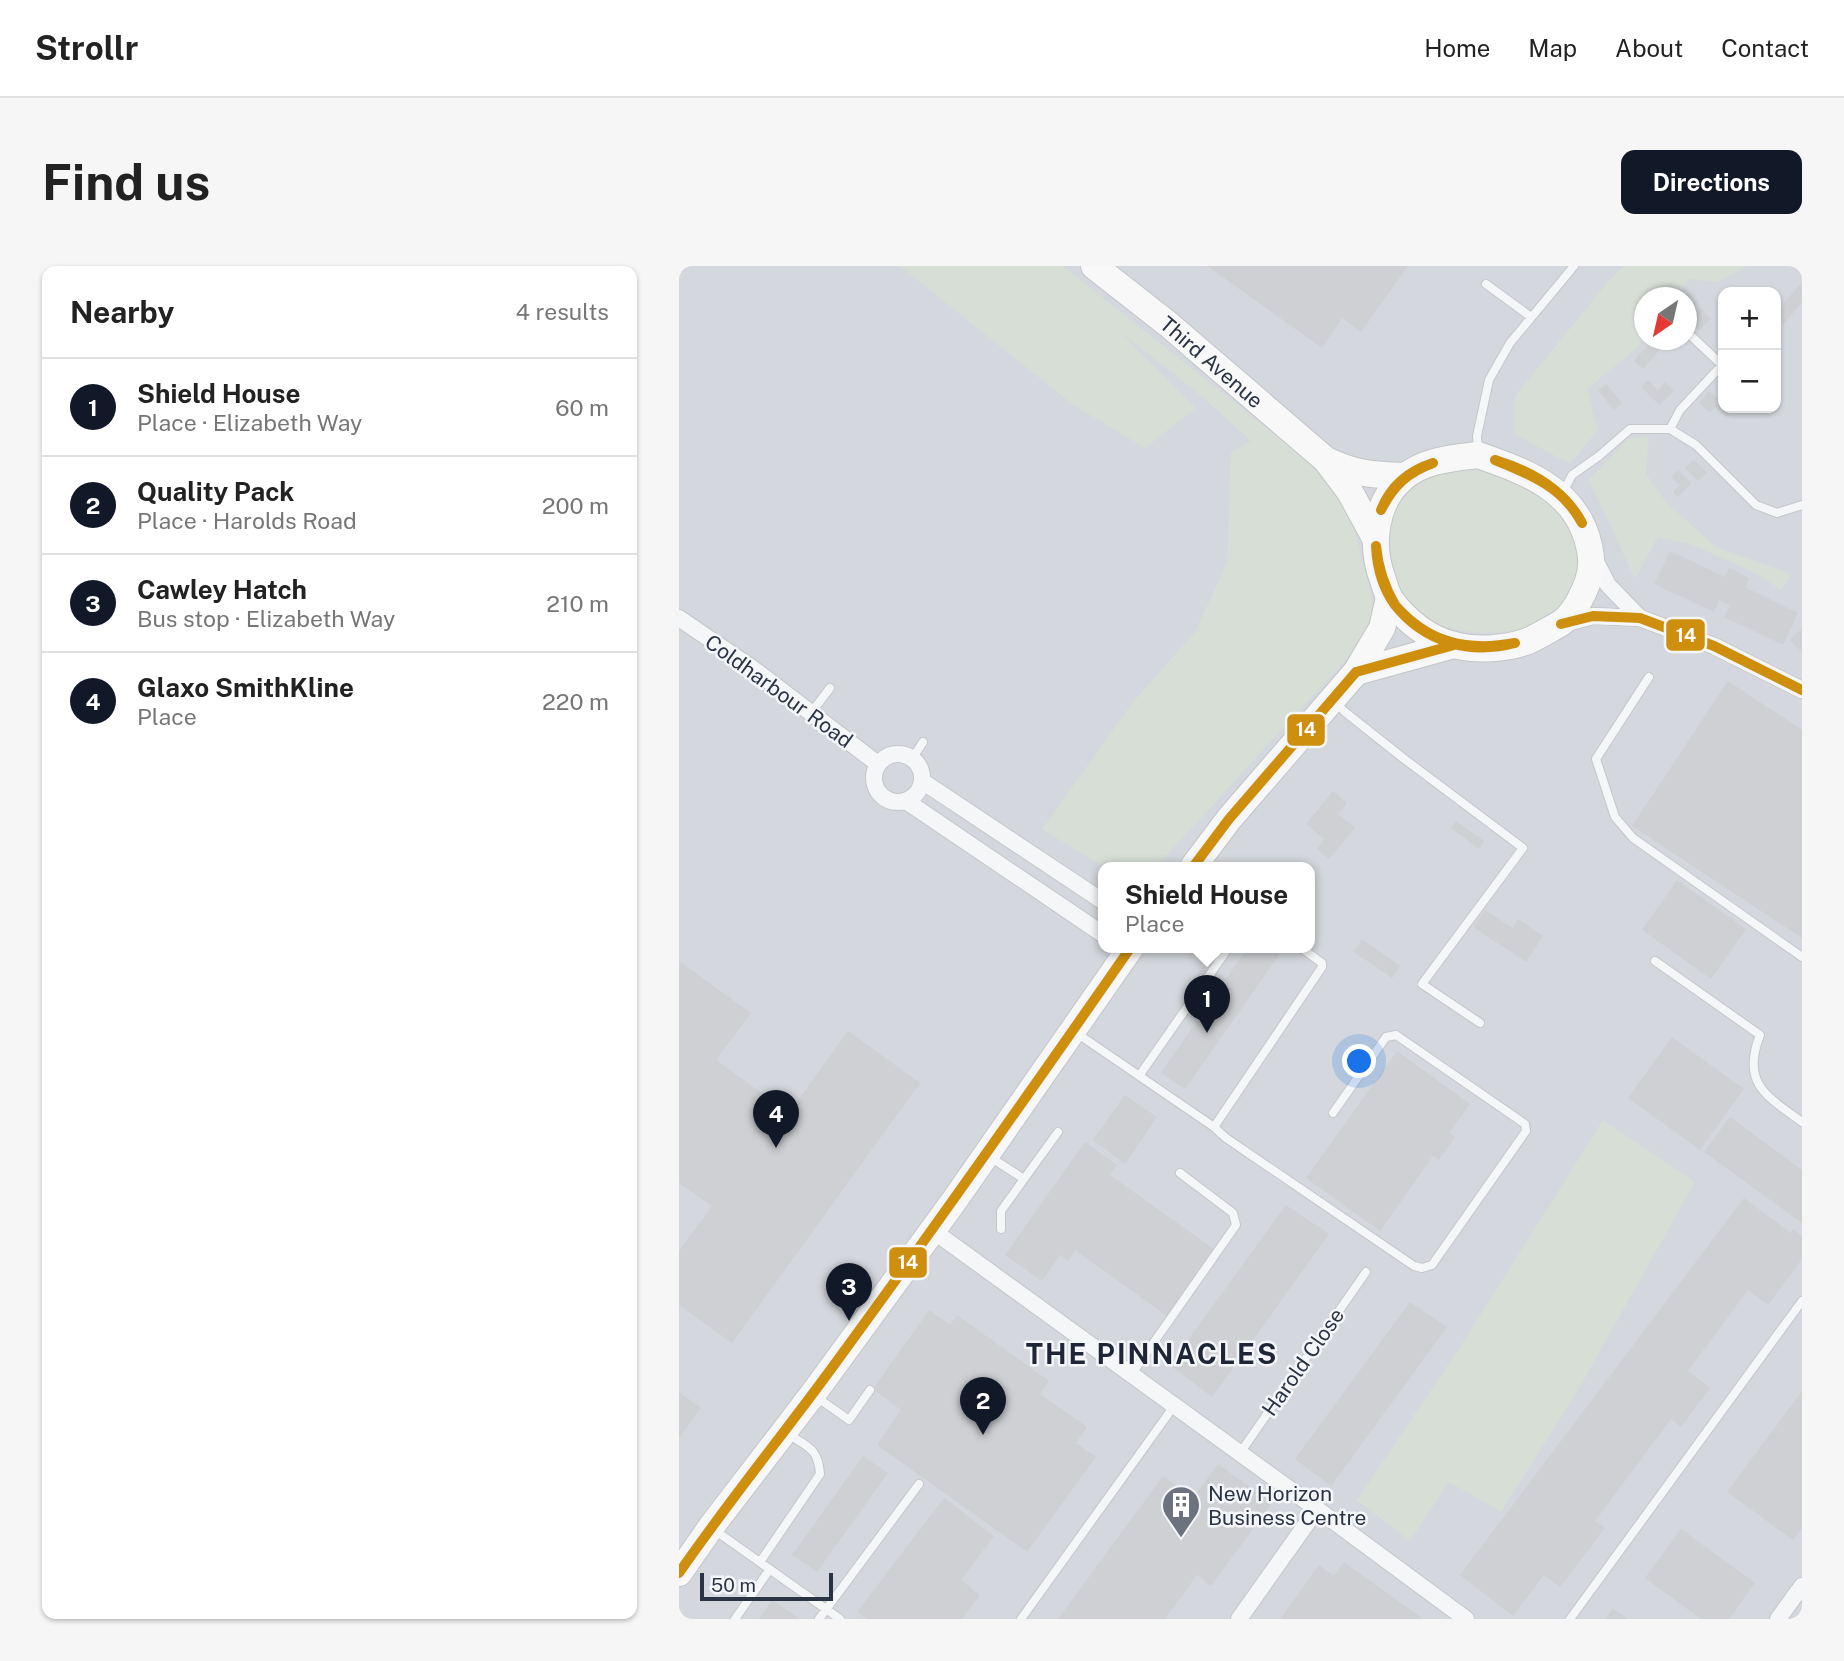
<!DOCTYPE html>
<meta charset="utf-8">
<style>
body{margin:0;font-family:"Public Sans",sans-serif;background:#f6f6f6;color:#222}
.controls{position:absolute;right:21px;top:21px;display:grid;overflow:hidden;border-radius:14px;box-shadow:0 2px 5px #0004}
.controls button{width:63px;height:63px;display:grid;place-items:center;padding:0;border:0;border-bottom:2px solid #e0e0e0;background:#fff;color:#222;font:35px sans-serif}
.compass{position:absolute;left:955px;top:21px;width:63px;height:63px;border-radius:50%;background:#fff;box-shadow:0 2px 5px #0004;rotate:214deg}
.scale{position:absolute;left:21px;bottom:18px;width:133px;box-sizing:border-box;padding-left:7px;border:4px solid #2b3445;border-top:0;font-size:19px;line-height:24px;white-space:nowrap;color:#2b3445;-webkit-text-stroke:5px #f4f6f9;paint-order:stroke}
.you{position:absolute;left:681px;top:796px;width:24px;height:24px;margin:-18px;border:5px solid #fff;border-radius:50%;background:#1a73e8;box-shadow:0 0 0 10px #1a73e833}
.badge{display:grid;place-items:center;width:46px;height:46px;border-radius:50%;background:#111827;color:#fff;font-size:23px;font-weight:700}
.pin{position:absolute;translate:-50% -58px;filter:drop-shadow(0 2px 4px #0008)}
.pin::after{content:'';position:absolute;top:37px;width:24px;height:21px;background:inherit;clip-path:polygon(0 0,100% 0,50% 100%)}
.popup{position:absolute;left:419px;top:596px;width:217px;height:91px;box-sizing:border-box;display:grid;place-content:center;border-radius:14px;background:#fff;filter:drop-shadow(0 2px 5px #0005);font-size:23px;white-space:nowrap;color:#767676}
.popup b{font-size:26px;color:#222}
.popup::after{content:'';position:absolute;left:50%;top:100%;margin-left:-14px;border:14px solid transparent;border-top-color:#fff}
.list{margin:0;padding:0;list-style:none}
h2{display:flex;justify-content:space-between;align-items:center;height:91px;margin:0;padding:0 28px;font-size:30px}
h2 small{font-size:23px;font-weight:400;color:#767676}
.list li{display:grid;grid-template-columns:46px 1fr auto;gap:21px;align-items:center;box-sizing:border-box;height:98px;padding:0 28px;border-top:2px solid #e0e0e0}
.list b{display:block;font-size:26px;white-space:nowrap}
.list p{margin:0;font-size:23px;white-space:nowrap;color:#767676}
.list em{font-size:23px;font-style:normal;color:#767676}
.map{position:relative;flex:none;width:1123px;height:1353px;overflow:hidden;border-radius:14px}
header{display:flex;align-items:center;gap:42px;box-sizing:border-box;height:98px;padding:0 35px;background:#fff;border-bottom:2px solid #e0e0e0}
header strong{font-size:33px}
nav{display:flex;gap:38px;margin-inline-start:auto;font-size:24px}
.intro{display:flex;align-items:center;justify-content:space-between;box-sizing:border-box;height:168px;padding:0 42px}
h1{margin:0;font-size:49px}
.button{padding:18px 32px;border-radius:14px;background:#111827;color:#fff;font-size:24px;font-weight:700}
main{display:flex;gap:42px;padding:0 42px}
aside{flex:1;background:#fff;border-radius:14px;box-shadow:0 2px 5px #0004}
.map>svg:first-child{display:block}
.built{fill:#d4d7dd;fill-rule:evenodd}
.green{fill:#d6ded6}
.building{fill:#ced0d3}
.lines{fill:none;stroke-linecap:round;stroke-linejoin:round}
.service-casing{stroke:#c4c6c8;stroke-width:10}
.minor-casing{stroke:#c4c6c8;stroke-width:18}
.primary-casing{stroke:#c2c5c8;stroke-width:28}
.service{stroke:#f5f6f7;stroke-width:8}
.minor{stroke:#f5f6f7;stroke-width:16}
.primary{stroke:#f8f8f8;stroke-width:26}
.bus-1-casing{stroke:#f4f6f9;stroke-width:16}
.bus-1{stroke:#ce8f0e;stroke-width:10}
.labels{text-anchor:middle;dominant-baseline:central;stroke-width:5;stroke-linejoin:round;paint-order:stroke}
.street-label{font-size:21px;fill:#2b3445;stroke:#f4f6f9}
.poi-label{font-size:21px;fill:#2b3445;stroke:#f4f6f9;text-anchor:start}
.district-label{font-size:28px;font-weight:bold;letter-spacing:2px;fill:#1d2536;stroke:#f4f6f9}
.line-badge{stroke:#f4f6f9;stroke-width:2.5}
.badge-label{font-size:19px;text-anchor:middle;font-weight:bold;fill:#fff}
</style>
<header>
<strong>Strollr</strong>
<nav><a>Home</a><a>Map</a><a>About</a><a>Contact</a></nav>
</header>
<div class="intro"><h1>Find us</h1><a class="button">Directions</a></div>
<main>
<aside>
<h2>Nearby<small>4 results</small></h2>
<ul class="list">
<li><span class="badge">1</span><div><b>Shield House</b><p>Place · Elizabeth Way</p></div><em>60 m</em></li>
<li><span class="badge">2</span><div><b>Quality Pack</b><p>Place · Harolds Road</p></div><em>200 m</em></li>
<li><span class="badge">3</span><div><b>Cawley Hatch</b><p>Bus stop · Elizabeth Way</p></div><em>210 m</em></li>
<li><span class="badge">4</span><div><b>Glaxo SmithKline</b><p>Place</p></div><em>220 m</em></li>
</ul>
</aside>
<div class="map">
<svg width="1123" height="1353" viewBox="0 0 1123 1353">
<rect width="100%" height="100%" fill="#e6e8ea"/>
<path class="built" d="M 0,0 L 1123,0 L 1123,1353 L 0,1353 ZM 1044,26 L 1097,26 L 1097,142 L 1044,142 ZM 966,32 L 1008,32 L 1008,74 L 966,74 ZM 425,601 L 631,601 L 631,681 L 425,681 Z"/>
<path class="green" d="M 221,0 L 384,0 L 627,193 L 660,222 L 674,257 L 692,328 L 696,353 L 684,375 L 477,601 L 425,601 L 363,563 L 453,437 L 516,366 L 548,297 L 552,186 L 572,175 L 519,127 L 440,65 L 517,142 L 466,182 L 393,138 Z
M 945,0 L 1067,0 L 1065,3 L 1038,16 L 1010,13 L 996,31 L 966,32 L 965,72 L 958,82 L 908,123 L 919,164 L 891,198 L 836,168 L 836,130 L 927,18 Z
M 970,170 L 967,208 L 987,236 L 1037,281 L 1113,308 L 1102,324 L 1078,308 L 1014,279 L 979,271 L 956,313 L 910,214 L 949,173 Z
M 783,198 L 839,212 L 892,253 C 895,266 901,282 901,295 C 899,315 888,338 871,350 C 837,375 763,372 732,342 C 715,326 712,300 709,278 C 706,254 713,244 727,226 C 730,222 734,216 738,214 C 747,208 771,202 783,198 Z
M 924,854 L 1016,916 L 898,1126 L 822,1246 L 770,1216 L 731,1275 L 678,1234 L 781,1081 Z"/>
<path class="building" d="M 528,0 L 729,0 L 682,66 L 663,52 L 643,82 Z
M 1121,18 L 1123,20 L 1123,36 L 1105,58 L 1097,51 L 1097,47 Z
M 1021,42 L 1032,53 L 1020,65 L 1009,54 Z
M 973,74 L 979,74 L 985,79 L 964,103 L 955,95 Z
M 969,114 L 979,124 L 986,116 L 995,125 L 980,139 L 962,121 Z
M 927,118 L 943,137 L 935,144 L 919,124 Z
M 1030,125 L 1044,138 L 1044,142 L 1049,142 L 1053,146 L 1048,151 L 1036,141 L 1031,147 L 1020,137 Z
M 1015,194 L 1028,207 L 1019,215 L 1006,202 Z
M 999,204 L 1012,217 L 999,231 L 994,226 L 1001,219 L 992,211 Z
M 991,285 L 1046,311 L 1050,302 L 1070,312 L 1066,321 L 1119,347 L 1104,379 L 1045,351 L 1051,339 L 1040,334 L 1035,346 L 975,318 Z
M 1123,362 L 1123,386 L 1111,374 Z
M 1049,415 L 1123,464 L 1123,672 L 953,560 Z
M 654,525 L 668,537 L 659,548 L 676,562 L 650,593 L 638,583 L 645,573 L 627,558 Z
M 777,555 L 805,575 L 800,583 L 772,562 Z
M 998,614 L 1067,663 L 1032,713 L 963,664 Z
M 806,644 L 834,662 L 839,653 L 864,670 L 847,696 L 794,661 Z
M 683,673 L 721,700 L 713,712 L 675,686 Z
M 569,681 L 589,681 L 600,689 L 506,823 L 482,807 L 538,726 L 516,711 L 526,699 L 547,713 Z
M 0,695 L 72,747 L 37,794 L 110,847 L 169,765 L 241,817 L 53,1077 L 0,1039 L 0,985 L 33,940 L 0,917 Z
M 993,771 L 1065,823 L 1021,884 L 949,832 Z
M 718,785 L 791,838 L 770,867 L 776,871 L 760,894 L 754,890 L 701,965 L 627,912 Z
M 446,829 L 478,851 L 446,898 L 414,874 Z
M 1051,851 L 1123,904 L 1123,957 L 1025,886 Z
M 406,876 L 438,899 L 431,909 L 536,984 L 488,1050 L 396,984 L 389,995 L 381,989 L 363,1015 L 326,989 Z
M 1065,932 L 1112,967 L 1114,963 L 1123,970 L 1123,993 L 1089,1039 L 1069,1024 L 1009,1105 L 1031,1122 L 1002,1161 L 992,1153 L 916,1255 L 926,1262 L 881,1321 L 865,1309 L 834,1350 L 781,1309 Z
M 607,939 L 650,968 L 533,1131 L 491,1099 Z
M 731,1036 L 768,1061 L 652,1220 L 616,1193 Z
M 250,1044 L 271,1059 L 278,1049 L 370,1115 L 361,1128 L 408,1161 L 397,1177 L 417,1191 L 348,1286 L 198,1179 L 222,1144 L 194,1123 Z
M 1123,1125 L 1123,1262 L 1114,1274 L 1048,1226 Z
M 0,1126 L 22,1142 L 0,1172 Z
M 184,1190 L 209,1207 L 138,1306 L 113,1289 Z
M 539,1198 L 593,1237 L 532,1320 L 518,1309 L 486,1353 L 379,1353 L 484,1210 L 514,1232 Z
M 265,1232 L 315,1270 L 282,1314 L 301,1329 L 283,1353 L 188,1353 L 178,1346 Z
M 1002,1263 L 1076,1317 L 1050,1353 L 1022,1353 L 966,1312 Z
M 665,1296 L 744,1353 L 601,1353 L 640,1299 L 655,1310 Z
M 93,1334 L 121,1353 L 80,1353 Z
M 934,1342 L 949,1353 L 926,1353 Z"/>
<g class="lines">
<defs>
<path id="service" d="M 807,18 L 852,51
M 1008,66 L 1044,100
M 991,163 L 1001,144 L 1043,99
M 799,184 L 798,170 L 810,114 L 831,77 L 895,0
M 884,226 L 893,209 L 920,190 L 951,163 L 991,163 L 1017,179 L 1077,239 L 1098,247 L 1123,239
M 970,411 L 917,493 L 936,551 L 954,572 L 1123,691
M 655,435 L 666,446 L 724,492 L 844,582 L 743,718 L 801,757
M 132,447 L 151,422
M 233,493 L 244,476
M 976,695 L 1081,769 C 1062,817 1087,830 1123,856
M 396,766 L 535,861 L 643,701 L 643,697 L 621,681
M 460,810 L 550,681
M 535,861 L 547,872 L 735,1000 L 743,1002 L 753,999 L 847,865 L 846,858 L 717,769 L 707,771 L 654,847
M 311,891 L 345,913 L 322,945 L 322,963
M 345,913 L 379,866
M 452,1109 L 557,959 L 554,947 L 501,907
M 136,1130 L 170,1154 L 191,1124
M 561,1187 L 687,1006
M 34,1263 L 161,1353
M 81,1296 L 141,1208 C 139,1182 129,1181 109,1168
M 56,1353 L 91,1303
M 140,1353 L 240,1218
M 342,1353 L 495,1140
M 891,1353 L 1123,1035"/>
<path id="minor" d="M 915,292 L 929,319 L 961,352
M 0,352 L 73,402 L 199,498
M 884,358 L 914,350 L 961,352 L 1035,380 L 1123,424
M195 512a24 24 0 1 1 48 0a24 24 0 1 1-48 0Z
M 243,515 L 425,636
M 227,535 L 425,669
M 253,964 L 638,1243 L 787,1353
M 560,1353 L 638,1243
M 1099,1353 L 1123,1320"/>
<g id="primary">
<path id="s1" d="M 415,0 L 489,58 L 647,194 L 671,226 L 696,272"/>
<path d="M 799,189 C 845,205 893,222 908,272 C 913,289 914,301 908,318 C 902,333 892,353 877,360 C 868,365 858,371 849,375 C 828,383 797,385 775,379 C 750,373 727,355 712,334 C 708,328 706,321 704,314 C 691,280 695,237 724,212 C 744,194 774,192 799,189 Z"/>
<path d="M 647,194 C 677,208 693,209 725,210"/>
<path d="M 677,406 L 775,379"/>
<path d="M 514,601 L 550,553 L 677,406 L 703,362 L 710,332"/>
<path d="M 0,1307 L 32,1261 L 134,1128 L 275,935 L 452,681"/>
</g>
</defs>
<use href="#service" class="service-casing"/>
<use href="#minor" class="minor-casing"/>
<use href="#primary" class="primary-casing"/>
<use href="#service" class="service"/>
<use href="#minor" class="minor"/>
<use href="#primary" class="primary"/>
<defs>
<path id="bus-1" d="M 816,194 C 852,205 885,223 903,257
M 816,194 C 851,208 885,222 903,257
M 702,244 C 712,219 729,205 754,197
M 702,244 C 714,220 729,206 754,197
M 697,280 C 699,302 705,320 716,339
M 697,280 C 698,302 703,321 716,339
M 716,339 C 749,377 788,386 836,377
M 716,339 C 745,376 791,389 836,377
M 882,358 L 914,350 L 961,352 L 1035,380 L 1123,424
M 514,601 L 550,553 L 677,406 L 775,379
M 0,1307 C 49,1236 104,1169 155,1099 C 256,961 354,822 452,681"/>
</defs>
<use href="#bus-1" class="bus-1-casing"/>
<use href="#bus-1" class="bus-1"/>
</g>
<defs>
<symbol id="building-pin" viewBox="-11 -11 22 30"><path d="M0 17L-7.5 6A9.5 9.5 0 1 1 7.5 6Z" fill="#6c737f" stroke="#f4f6f9"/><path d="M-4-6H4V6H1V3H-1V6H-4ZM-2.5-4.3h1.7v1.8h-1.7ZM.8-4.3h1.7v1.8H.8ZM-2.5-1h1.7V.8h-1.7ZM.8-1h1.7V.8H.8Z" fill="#fff"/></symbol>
</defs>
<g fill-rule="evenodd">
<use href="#building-pin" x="480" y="1217" width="44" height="60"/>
</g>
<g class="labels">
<g class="street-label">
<text stroke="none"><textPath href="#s1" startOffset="152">Third Avenue</textPath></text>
<text transform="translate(100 425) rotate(36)">Coldharbour Road</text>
<text transform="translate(624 1096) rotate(-55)">Harold Close</text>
</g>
<g class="poi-label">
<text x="529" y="1227">New Horizon<tspan x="529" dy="24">Business Centre</tspan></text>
</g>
<g class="district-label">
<text x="473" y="1087">THE PINNACLES</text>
</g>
</g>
<g class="line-badge">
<rect x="986" y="352" width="41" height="34" rx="7" fill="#ce8f0e"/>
<rect x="607" y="447" width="40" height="34" rx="7" fill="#ce8f0e"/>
<rect x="209" y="980" width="40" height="33" rx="7" fill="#ce8f0e"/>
</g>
<g class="badge-label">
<text x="1007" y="376">14</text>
<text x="627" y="470">14</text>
<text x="229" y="1003">14</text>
</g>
</svg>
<div class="controls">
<button>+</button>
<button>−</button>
</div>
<svg class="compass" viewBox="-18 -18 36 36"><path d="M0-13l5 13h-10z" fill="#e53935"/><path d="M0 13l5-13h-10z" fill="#767676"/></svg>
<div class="scale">50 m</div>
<div class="you"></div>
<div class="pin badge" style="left:528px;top:767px">1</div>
<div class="popup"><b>Shield House</b>Place</div>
<div class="pin badge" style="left:304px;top:1169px">2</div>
<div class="pin badge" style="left:170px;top:1055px">3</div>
<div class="pin badge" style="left:97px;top:882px">4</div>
</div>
</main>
